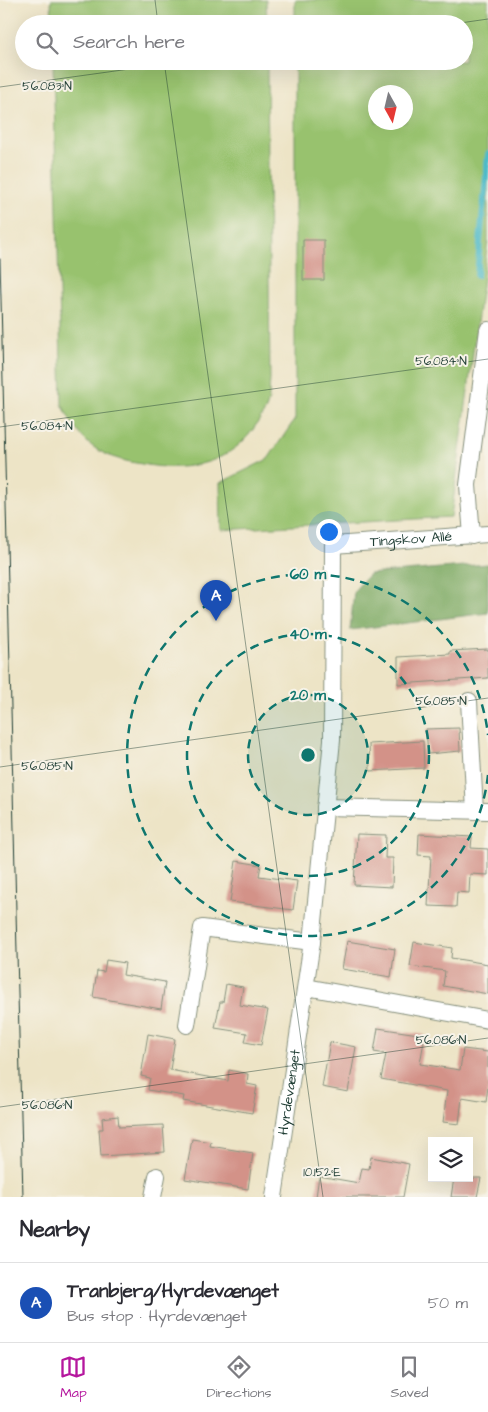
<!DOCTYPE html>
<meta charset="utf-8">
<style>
body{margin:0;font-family:"Architects Daughter",sans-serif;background:#f7f7f7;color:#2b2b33}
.controls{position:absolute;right:15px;bottom:15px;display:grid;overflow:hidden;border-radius:0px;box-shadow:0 5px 20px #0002}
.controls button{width:45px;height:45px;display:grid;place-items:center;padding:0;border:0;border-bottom:1px solid #e1e1e2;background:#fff;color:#2b2b33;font:25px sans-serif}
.compass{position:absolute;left:368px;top:85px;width:45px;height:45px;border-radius:50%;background:#fff;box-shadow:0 5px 20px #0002;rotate:172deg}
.you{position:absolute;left:328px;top:531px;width:18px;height:18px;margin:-12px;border:4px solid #fff;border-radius:50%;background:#1a73e8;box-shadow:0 0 0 8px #1a73e833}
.badge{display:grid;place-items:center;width:32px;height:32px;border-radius:50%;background:#b5179e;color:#fff;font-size:16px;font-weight:700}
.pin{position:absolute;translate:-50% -41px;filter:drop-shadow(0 1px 2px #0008)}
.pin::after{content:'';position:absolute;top:26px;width:18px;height:15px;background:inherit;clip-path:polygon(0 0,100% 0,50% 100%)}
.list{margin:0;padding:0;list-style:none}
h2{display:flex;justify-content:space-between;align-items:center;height:65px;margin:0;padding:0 20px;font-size:21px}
h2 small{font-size:16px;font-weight:400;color:#7c7c81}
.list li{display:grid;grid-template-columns:32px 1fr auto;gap:15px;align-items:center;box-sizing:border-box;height:80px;padding:0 20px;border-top:1px solid #e1e1e2}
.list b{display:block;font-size:19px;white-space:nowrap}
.list p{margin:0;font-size:16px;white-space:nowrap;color:#7c7c81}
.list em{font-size:16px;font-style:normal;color:#7c7c81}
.icon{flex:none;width:28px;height:28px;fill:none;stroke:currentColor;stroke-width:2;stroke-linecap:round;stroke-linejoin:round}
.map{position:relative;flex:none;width:488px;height:1197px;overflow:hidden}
.search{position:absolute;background:#fff;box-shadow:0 5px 20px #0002;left:15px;right:15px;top:15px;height:55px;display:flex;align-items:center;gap:12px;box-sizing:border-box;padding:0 18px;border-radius:28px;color:#7c7c81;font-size:19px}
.sheet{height:145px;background:#fff}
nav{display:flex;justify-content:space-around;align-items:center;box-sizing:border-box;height:70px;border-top:1px solid #e1e1e2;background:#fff;font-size:14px;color:#7c7c81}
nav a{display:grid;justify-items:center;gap:2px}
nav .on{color:#b5179e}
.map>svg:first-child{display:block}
.green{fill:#98c26e;stroke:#5c8051;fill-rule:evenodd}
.forest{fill:#7aa861;stroke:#4c724a}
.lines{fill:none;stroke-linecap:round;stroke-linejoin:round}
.stream{stroke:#4dbac8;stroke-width:6}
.building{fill:#d39288}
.minor-casing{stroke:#86907d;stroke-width:18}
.minor{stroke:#fff;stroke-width:16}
.tram{stroke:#1f3d34;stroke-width:1}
.ticks{fill:none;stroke:#1f3d34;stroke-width:1;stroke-opacity:0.45}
.ring{fill:none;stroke:#0f766e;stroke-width:2.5;stroke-dasharray:9 6}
.labels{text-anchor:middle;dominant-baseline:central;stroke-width:4;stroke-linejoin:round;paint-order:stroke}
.street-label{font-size:14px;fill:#1f3d34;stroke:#f7f3e8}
.ticks-label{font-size:12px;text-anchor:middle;fill:#1f3d34;stroke:#f7f3e8;stroke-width:4;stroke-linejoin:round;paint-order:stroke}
.centre{fill:#0f766e;stroke:#f7f3e8;stroke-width:2.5}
.ring-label{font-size:15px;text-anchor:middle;font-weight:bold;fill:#0f766e;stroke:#f7f3e8;stroke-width:4;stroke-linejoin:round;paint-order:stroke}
</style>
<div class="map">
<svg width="488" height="1197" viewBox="0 0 488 1197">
<rect width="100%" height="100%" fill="#f7f3e8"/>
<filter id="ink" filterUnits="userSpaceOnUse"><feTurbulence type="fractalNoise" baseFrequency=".02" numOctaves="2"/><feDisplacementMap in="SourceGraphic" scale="10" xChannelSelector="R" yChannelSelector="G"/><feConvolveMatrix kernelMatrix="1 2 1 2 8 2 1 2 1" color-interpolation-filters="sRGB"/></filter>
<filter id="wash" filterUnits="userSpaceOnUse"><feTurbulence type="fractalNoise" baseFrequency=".0096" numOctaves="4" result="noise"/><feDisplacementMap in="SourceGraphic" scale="20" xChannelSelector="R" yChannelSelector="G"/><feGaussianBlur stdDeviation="1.12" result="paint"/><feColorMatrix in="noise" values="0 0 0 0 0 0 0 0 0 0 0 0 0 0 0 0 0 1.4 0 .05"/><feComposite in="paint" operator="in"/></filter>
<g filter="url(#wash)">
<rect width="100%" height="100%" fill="#ede4c6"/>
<path class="green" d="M 51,0 L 266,0 L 267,24 L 52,24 Z
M 295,0 L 488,0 L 488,241 L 451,517 L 221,530 L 220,483 L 268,459 L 295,419 L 295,61 L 464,61 L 464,24 L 295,24 ZM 376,92 L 406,92 L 406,122 L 376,122 Z
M 53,61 L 267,61 L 270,379 C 269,388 270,398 267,406 C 266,411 261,417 258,422 C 233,464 187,473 142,464 C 122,461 102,456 86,441 C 75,430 69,418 62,404 Z"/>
<path class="forest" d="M 488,564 L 488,613 L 350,630 L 354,591 L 369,574 Z"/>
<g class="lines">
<path class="stream" d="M 477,276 L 488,154"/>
</g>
<g id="blocks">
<path class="building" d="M 303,240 L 324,240 L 324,280 L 303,280 Z
M 488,649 L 488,678 L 398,684 L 398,657 L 450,654 L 450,651 Z
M 459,728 L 460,751 L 428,754 L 426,729 Z
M 423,741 L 424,768 L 370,771 L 369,744 Z
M 357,834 L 386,835 L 385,858 L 393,858 L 392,887 L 354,885 Z
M 419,834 L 472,837 L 471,848 L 488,849 L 488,875 L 470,874 L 469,893 L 457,892 L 456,907 L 428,906 L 431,856 L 418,855 Z
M 236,861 L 261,865 L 259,876 L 297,881 L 293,910 L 230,902 Z
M 347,941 L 395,949 L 391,977 L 342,969 Z
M 414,942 L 452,948 L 451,958 L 488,964 L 488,994 L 443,986 L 445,971 L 410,966 Z
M 106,960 L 125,963 L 123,975 L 165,982 L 161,1009 L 93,997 L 97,971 L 104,972 Z
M 226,984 L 243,987 L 240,1005 L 268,1010 L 261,1045 L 245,1042 L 247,1033 L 215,1028 L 220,1002 L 223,1002 Z
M 378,1028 L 425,1035 L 420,1064 L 460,1070 L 463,1049 L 488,1052 L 488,1087 L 486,1102 L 462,1098 L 459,1124 L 443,1122 L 447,1091 L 381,1079 L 386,1054 L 374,1052 Z
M 148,1034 L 175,1039 L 170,1070 L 228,1081 L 229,1070 L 248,1074 L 247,1084 L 257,1086 L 252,1113 L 183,1101 L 184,1096 L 148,1090 L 150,1078 L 141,1076 Z
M 330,1042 L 356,1047 L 348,1092 L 322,1087 Z
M 118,1116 L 119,1127 L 163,1125 L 165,1152 L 101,1156 L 99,1129 L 103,1129 L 102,1118 Z
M 192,1139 L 211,1142 L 210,1146 L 253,1153 L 248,1189 L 185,1179 Z
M 371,1157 L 409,1164 L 403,1197 L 316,1197 L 319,1176 L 359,1183 L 362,1168 L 369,1169 Z
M 454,1178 L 481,1178 L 477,1197 L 451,1197 Z"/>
</g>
</g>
<g filter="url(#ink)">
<use href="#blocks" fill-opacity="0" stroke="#86907d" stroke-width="1"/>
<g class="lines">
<defs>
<g id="minor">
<path d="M 472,536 L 468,485 L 488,330"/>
<path d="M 469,701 L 475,811"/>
<path d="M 325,807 L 488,811"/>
<path d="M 306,987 L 488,1020"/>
<path d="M 187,1025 L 202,928 L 312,942"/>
<path d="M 153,1197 L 157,1176"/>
<path id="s1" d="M 274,1197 L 312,942 L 332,740 L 333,545 L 488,534"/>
</g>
</defs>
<use href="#minor" class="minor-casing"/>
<use href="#minor" class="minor"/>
<path class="tram" d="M 0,259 L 23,1197"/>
</g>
</g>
<path class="ticks" d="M 155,0 L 158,24M 453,24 L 488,19M 164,61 L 323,1197M 0,87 L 187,61M 0,427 L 488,359M 0,767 L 488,698M 0,1107 L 488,1038"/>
<circle cx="308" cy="755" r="60" fill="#0f766e" fill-opacity=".12"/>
<g class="ring">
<circle cx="308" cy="755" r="60"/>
<circle cx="308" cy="755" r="121"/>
<path d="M488 775A181 181 0 1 1 488 735"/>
</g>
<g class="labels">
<g class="street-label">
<text stroke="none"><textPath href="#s1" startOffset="734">Tingskov Allé</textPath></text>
<text stroke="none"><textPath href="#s1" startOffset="106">Hyrdevænget</textPath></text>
</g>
</g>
<g class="ticks-label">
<text x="47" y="90">56.083°N</text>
<text x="441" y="365">56.084°N</text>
<text x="47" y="430">56.084°N</text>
<text x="441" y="705">56.085°N</text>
<text x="47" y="770">56.085°N</text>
<text x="441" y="1044">56.086°N</text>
<text x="47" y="1109">56.086°N</text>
<text x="322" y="1176">10.152°E</text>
</g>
<circle cx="308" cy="755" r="8" class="centre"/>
<g class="ring-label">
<text x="308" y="579">60 m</text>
<text x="308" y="639">40 m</text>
<text x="308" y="700">20 m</text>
</g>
</svg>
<div class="controls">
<button><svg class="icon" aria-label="layers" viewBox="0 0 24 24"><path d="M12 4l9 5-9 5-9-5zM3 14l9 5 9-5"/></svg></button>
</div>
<svg class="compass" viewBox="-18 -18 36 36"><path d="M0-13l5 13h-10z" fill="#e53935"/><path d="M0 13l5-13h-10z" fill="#7c7c81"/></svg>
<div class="you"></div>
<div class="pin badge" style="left:216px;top:621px;background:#1a4fb4">A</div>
<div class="search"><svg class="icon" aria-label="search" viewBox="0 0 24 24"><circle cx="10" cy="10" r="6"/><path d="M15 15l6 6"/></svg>Search here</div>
</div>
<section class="sheet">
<h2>Nearby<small></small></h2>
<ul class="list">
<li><span class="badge" style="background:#1a4fb4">A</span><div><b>Tranbjerg/Hyrdevænget</b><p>Bus stop · Hyrdevænget</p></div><em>50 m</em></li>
</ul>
</section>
<nav>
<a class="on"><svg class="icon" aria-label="map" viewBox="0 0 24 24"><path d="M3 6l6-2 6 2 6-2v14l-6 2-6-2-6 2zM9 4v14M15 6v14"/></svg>Map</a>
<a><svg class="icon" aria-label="directions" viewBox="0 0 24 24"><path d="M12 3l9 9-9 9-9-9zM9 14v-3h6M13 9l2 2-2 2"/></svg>Directions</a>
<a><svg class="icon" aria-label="saved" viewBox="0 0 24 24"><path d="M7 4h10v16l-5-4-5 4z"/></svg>Saved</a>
</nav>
